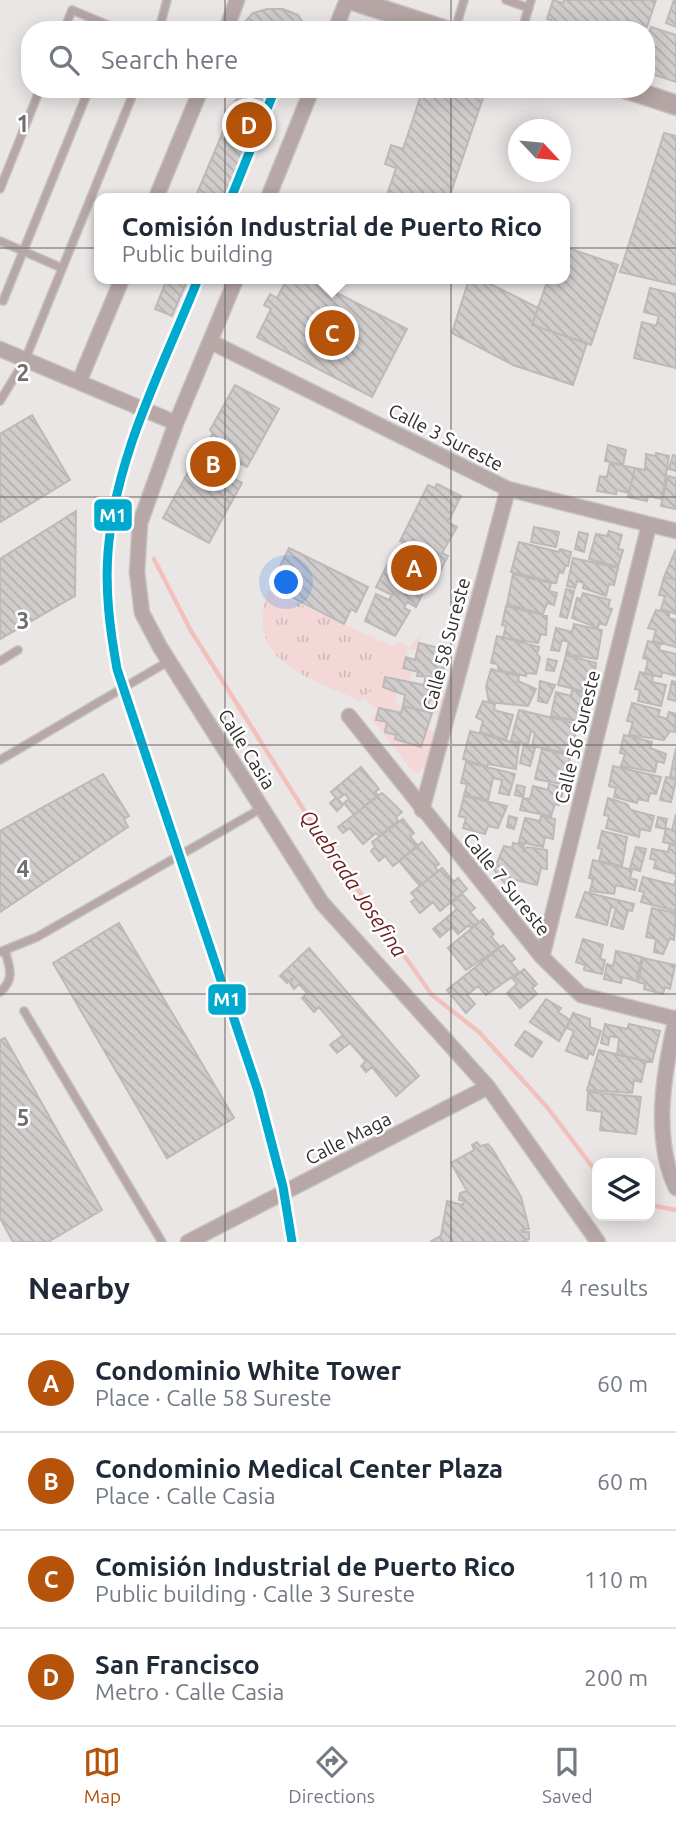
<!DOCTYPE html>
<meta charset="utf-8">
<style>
body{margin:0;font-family:Ubuntu,sans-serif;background:#f2f2f3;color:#1f2937}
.controls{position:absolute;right:21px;bottom:21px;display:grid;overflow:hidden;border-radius:14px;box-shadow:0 4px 18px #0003}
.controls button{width:63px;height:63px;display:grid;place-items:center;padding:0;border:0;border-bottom:2px solid #e0e1e3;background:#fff;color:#1f2937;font:35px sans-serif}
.compass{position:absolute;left:508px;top:119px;width:63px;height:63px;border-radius:50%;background:#fff;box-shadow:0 4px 18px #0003;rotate:116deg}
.you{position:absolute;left:287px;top:583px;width:24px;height:24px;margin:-18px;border:5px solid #fff;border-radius:50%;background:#1a73e8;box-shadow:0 0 0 10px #1a73e833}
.badge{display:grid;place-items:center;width:46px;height:46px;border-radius:50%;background:#b45309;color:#fff;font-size:23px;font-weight:700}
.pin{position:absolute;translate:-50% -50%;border:4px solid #fff;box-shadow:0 2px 7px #0006}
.popup{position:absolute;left:94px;top:193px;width:476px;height:91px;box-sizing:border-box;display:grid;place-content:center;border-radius:14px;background:#fff;filter:drop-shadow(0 2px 5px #0005);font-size:23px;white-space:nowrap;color:#747a83}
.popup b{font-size:26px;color:#1f2937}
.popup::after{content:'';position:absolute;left:50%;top:100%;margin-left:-14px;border:14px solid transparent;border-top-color:#fff}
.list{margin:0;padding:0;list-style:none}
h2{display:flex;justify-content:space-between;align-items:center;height:91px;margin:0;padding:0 28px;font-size:30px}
h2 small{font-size:23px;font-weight:400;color:#747a83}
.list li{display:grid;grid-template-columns:46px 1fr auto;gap:21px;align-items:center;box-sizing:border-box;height:98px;padding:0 28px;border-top:2px solid #e0e1e3}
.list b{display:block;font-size:26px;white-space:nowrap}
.list p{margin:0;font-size:23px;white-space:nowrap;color:#747a83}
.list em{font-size:23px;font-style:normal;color:#747a83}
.icon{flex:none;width:38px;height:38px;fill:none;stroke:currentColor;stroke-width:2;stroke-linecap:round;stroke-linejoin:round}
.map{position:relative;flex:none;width:676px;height:1242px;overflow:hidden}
.search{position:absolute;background:#fff;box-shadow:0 4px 18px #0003;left:21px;right:21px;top:21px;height:77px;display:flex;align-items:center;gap:18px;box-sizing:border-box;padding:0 24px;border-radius:28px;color:#747a83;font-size:26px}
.sheet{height:483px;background:#fff}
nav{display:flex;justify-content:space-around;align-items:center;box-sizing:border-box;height:98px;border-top:2px solid #e0e1e3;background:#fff;font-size:19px;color:#747a83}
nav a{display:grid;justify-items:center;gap:4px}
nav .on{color:#b45309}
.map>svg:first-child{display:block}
.grass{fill:#f4d8d7}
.park{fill:url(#park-tufts)}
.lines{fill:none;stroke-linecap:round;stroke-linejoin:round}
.stream{stroke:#f2c1bd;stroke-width:4.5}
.building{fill:url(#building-back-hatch);stroke:#bdb9b9;stroke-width:2}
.service-casing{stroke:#c5c2c2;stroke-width:10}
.minor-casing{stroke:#c5c2c2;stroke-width:17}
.secondary-casing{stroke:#c5c2c2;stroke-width:22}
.service{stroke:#b7a7a6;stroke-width:7}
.minor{stroke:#b7a7a6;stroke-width:14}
.secondary{stroke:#b6a5a5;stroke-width:19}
.metro-1-casing{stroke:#fff;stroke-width:14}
.metro-1{stroke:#00a9ce;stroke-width:9}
.grid{fill:none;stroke:#716e6e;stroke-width:2;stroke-opacity:0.55}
.labels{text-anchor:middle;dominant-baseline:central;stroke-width:5;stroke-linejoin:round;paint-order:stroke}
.street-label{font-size:19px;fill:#302d2d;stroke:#fff}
.water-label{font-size:21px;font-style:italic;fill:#6d2021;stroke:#fff}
.grid-label{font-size:23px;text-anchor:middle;font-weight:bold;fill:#716e6e;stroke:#fff;stroke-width:5;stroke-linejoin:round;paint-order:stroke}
.line-badge{stroke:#fff;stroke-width:2.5}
.badge-label{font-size:19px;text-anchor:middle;font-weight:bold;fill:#fff}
</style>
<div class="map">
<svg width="676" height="1242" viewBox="0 0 676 1242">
<defs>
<pattern id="park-tufts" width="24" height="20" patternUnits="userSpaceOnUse" patternTransform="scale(1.75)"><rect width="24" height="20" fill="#f4d8d7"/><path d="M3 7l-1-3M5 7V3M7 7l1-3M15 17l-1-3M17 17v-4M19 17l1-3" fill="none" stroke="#d2bab9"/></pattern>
<pattern id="building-back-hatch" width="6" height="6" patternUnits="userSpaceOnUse" patternTransform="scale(1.75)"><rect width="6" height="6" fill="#d1cdcd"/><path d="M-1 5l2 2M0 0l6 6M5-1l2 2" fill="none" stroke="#b4b0b0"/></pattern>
</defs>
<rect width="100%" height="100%" fill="#ebe6e6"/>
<path class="grass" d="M 422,633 L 418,650 L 408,649 L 403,668 L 413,670 L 409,683 L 398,691 L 395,703 L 403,706 L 401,713 L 379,708 L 376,719 L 387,722 L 385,732 L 396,735 L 395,740 L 421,747 L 428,730 L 435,732 L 425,768 L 418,773 L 413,772 L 371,718 L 377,711 L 365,699 L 398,642 L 409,647 Z
M 437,690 L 445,692 L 439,715 L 426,711 L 430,699 L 434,700 Z"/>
<path class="park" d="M 269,590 L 396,648 L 371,691 L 360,701 C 308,677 241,661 269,590 Z"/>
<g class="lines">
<path class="stream" d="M 154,559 L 191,631 L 319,834 L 432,995 L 479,1032 L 547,1107 L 597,1173
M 650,1205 L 676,1210"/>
</g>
<path class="building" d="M 553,0 L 563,3 L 564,0 L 656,0 L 647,27 L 627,20 L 633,30 L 548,30 L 551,20 L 547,19 Z
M 674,0 L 676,0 L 676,27 L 666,23 Z
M 267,9 L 283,9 L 298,15 L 308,30 L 252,30 L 242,25 L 253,13 Z
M 651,27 L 676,35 L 676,82 L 646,72 L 646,39 Z
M 241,89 L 274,89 L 228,198 L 195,198 Z
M 423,89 L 486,89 L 449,198 L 386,198 L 396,168 L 385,164 L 391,145 L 403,149 Z
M 664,133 L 676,136 L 676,285 L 620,272 Z
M 565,247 L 618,265 L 591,345 L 532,325 L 548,279 L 565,279 Z
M 167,279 L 188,279 L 172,316 L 155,309 Z
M 287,279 L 310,279 L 407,329 L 372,397 L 257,337 L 271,309 L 264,305 L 270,294 L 277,298 Z
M 469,279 L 481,279 L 538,308 L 532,325 L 587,343 L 573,385 L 513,365 L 452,333 Z
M 650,288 L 676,294 L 676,368 L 634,358 L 642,322 L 656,326 L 659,316 L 644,312 Z
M 235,385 L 279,409 L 247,467 L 235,461 L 227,475 L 242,483 L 209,543 L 163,518 L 199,452 L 202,453 L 213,433 L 210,430 Z
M 32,415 L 70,480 L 0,522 L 0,434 Z
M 608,445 L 626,450 L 623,465 L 605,461 Z
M 656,453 L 669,456 L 662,499 L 648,496 L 647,501 L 628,497 L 635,468 L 645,470 L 646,454 L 656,456 Z
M 673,455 L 676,456 L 676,471 L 669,469 Z
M 610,463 L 635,468 L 629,493 L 617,490 L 616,494 L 597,491 L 600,476 L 607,477 Z
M 668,476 L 676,478 L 676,509 L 661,506 Z
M 437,484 L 461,496 L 448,522 L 457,527 L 442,553 L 448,556 L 434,583 L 429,580 L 416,607 L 407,602 L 404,608 L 410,611 L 395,636 L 365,621 L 376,594 L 389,600 L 392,595 L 376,587 L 394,552 L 397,554 L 403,542 L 400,541 L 428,485 L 435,488 Z
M 76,511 L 75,596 L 0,639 L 0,559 Z
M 534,527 L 559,532 L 556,547 L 531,542 Z
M 609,531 L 622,535 L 618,549 L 623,550 L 618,567 L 589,559 L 596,534 L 607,536 Z
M 579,532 L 588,534 L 584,552 L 575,549 Z
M 519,542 L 559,552 L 560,549 L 571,552 L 568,566 L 565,566 L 563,573 L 559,572 L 556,583 L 511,572 Z
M 289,548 L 368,587 L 356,612 L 351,609 L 344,624 L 270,586 Z
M 676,549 L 676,580 L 664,577 Z
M 573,558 L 618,568 L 614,585 L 609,584 L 606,596 L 583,588 L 584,583 L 577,581 L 575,588 L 567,586 Z
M 513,574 L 551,583 L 549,591 L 557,593 L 554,605 L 547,603 L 543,614 L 507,604 Z
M 664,577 L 676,580 L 676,614 L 661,609 L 665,596 L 659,595 Z
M 566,589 L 574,591 L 567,618 L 560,616 Z
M 583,593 L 610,600 L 608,608 L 612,609 L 606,625 L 599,623 L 598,628 L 572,618 L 577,598 L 581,599 Z
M 506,606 L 547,616 L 546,635 L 541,634 L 538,643 L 503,638 L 506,626 L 502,625 Z
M 656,610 L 669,613 L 669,618 L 676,620 L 676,647 L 653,641 L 656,630 L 648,628 Z
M 574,624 L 602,630 L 597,659 L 566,654 L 569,642 L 562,640 L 559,651 L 551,650 L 556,628 L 572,632 Z
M 497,636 L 539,647 L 537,654 L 540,657 L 536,674 L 527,673 L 526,676 L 499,670 L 497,664 L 491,663 Z
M 648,641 L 660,644 L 659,650 L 676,654 L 676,676 L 662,672 L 661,677 L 645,673 L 648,660 L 643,658 Z
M 419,643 L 446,650 L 444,668 L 437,669 L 435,677 L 417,676 L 418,672 L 403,668 L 406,657 L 415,660 Z
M 566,655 L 596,663 L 594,680 L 586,681 L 583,691 L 558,685 Z
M 548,659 L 557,661 L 554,671 L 546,670 Z
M 491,669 L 519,676 L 518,681 L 536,689 L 528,706 L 489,702 L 486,687 Z
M 640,672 L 653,676 L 652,682 L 666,685 L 661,706 L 638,701 L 640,690 L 635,689 Z
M 385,677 L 424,685 L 425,679 L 439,682 L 434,700 L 430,699 L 426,711 L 403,706 L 405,695 L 383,687 Z
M 540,681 L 555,685 L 547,703 L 538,701 Z
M 672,681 L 676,682 L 676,701 L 668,699 Z
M 572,690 L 586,693 L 584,701 L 587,702 L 582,722 L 551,716 L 556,692 L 571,696 Z
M 483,701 L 495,704 L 494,710 L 513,715 L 506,740 L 480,732 L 483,721 L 476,717 Z
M 632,703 L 660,710 L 658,716 L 667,719 L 669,712 L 676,714 L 675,732 L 670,731 L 664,740 L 629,735 L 633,722 L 627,721 Z
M 403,706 L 432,713 L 421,747 L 395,739 L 396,735 L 385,732 L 387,722 L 376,720 L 379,708 L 401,713 Z
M 519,710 L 578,724 L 573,742 L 569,741 L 566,753 L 532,746 L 535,733 L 531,731 L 528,744 L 511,741 Z
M 470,731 L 519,744 L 516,769 L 488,764 L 487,767 L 463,759 Z
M 624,735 L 652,742 L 650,748 L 666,754 L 664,763 L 657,761 L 655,772 L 621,766 L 625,754 L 620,753 Z
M 524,745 L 535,748 L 530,766 L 520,763 Z
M 676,748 L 676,778 L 670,777 Z
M 542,749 L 570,756 L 567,785 L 535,779 Z
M 466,762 L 515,774 L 509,795 L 499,793 L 502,780 L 493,778 L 488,800 L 464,795 L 467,784 L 461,783 Z
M 613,766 L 661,777 L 656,794 L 650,793 L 648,801 L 638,799 L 637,803 L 614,797 L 616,788 L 609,786 Z
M 361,767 L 379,789 L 375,792 L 378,795 L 354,815 L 344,803 L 349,799 L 345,794 L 338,799 L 343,805 L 337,811 L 330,803 L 336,798 L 331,792 Z
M 103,774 L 129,816 L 124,819 L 128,827 L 0,912 L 0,831 Z
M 666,777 L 676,780 L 671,802 L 660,800 Z
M 549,784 L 564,788 L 559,805 L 555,804 L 551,816 L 520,810 L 523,798 L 530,799 L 533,786 L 548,790 Z
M 517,785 L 525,787 L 523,797 L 515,795 Z
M 382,793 L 402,812 L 396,817 L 398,821 L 379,836 L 376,833 L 363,844 L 350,828 L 343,833 L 338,827 Z
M 464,796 L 507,806 L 498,828 L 488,826 L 485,834 L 463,828 L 466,818 L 459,816 Z
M 608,798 L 627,804 L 631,810 L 654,816 L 650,831 L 640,829 L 639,837 L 606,828 L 609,816 L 604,815 Z
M 676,814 L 676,845 L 663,842 L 666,828 L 672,830 Z
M 509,816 L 517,818 L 514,829 L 507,827 Z
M 541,816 L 555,819 L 553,839 L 545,837 L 543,847 L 519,842 L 525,818 L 540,821 Z
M 658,817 L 667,819 L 665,829 L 656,827 Z
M 403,819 L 414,833 L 410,836 L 418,846 L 393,866 L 385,856 L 379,861 L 371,851 L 375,847 L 372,842 Z
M 602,831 L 627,837 L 622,866 L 599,861 L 602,849 L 598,848 Z
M 422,842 L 439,864 L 435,867 L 438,871 L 420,886 L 399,861 Z
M 513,843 L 524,845 L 523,851 L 527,847 L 547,850 L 547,869 L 541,868 L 537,885 L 516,880 L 511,891 L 494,870 L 504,846 L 512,848 Z
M 670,844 L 676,846 L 676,878 L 675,874 L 654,868 L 656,860 L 650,859 L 652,849 L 668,852 Z
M 636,847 L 646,849 L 640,871 L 630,868 Z
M 593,860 L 632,870 L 630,878 L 637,880 L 635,890 L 616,885 L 614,894 L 590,891 L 593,879 L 589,878 Z
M 442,868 L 454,882 L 458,878 L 467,889 L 440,911 L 433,902 L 420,913 L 411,902 L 416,898 L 411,893 Z
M 643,877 L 674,885 L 676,879 L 676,911 L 641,902 L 644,892 L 639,891 Z
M 585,892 L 634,904 L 632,911 L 628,910 L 623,929 L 611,926 L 616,908 L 611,907 L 607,925 L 576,917 Z
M 462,894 L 475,908 L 470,912 L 479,922 L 471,928 L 469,925 L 458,934 L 452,927 L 440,937 L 433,929 L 457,909 L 452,903 Z
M 652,908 L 676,913 L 674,940 L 670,938 L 663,954 L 654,952 L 656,939 L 646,937 Z
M 483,919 L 494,934 L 491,937 L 500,947 L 466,970 L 448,948 Z
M 119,923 L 234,1118 L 167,1158 L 53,963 Z
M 583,939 L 603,945 L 600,959 L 605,960 L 602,974 L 584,970 L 585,965 L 576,962 Z
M 503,945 L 515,959 L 511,962 L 519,972 L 486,995 L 478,986 L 467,995 L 475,1004 L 466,1013 L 447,990 Z
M 309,948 L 419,1076 L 396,1096 L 372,1067 L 366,1072 L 361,1066 L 366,1061 L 350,1043 L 337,1053 L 330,1045 L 343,1035 L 319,1007 L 314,1012 L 302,998 L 307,993 L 299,984 L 294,989 L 290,983 L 293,978 L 287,983 L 280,976 Z
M 616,951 L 642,957 L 636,981 L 622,977 L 621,983 L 604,979 L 607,964 L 613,966 Z
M 643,958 L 675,965 L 670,989 L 665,987 L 663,994 L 644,989 L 645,984 L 638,982 Z
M 524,969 L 537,984 L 532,988 L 537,994 L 520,1008 L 507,993 L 517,984 L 513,979 Z
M 546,999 L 561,1008 L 558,1012 L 570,1020 L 559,1041 L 530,1022 Z
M 573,1013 L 590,1019 L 590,1027 L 601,1031 L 593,1055 L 589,1053 L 587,1059 L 566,1051 L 574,1031 L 567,1028 Z
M 605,1024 L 627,1029 L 629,1024 L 660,1031 L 652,1062 L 617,1055 L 619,1038 L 610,1036 L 608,1045 L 601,1043 Z
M 525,1031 L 542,1042 L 532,1057 L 515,1045 Z
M 5,1038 L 102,1210 L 48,1242 L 13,1242 L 0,1218 L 0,1040 Z
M 599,1050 L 646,1061 L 641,1082 L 634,1080 L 632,1093 L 587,1090 Z
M 588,1092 L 641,1097 L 636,1134 L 600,1130 L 602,1112 L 587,1110 Z
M 477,1142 L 480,1146 L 488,1144 L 493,1150 L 521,1197 L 529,1229 L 522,1230 L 522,1232 L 529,1232 L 529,1239 L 523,1241 L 529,1242 L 430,1242 L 441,1236 L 447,1201 L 463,1205 L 464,1201 L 459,1200 L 460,1193 L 467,1191 L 451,1163 L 474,1150 L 472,1145 Z"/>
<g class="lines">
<defs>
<path id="service" d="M 506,0 L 529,8
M 64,30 L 72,10 L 120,30
M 159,30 L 167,0
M 455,30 L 464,0
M 522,30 L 531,0
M 0,189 L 40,89
M 0,241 L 62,268
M 3,301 L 89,89
M 0,401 L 25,360 L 135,89
M 0,661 L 18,650
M 0,760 L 169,661
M 0,952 L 37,937 L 262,808
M 0,992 C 15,979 10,968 5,951
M 24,1011 L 162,1242"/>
<path id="minor" d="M 226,30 L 237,0
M 335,30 L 347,0
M 156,198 L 201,89
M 268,198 L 312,89
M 236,279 L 176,423 L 140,523 L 137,572 L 142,613 L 160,647 L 322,903 L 488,1087 L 598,1242
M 211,342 L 508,489 L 676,531
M 0,349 L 176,423
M 79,382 L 122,279
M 349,716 L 542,957 L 581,995 L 676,1019
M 422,810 L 508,489
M 542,957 L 649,525
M 676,1018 C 664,1071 652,1137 676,1188
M 188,1242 L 488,1087"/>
<path id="secondary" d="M 352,0 L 444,30
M 627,89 L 676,105"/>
</defs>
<use href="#service" class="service-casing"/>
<use href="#minor" class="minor-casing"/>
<use href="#secondary" class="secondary-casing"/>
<use href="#service" class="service"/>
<use href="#minor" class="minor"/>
<use href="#secondary" class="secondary"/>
<defs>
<path id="metro-1" d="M 231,198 L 275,89
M 198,279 C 163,367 115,456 108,552 C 105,592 110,630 117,669 L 258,1091 L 283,1187 L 292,1242"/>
</defs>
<use href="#metro-1" class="metro-1-casing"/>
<use href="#metro-1" class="metro-1"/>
</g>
<path class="grid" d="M 225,0 L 225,30M 451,0 L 451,30M 225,89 L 225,1242M 451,89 L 451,1242M 0,248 L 676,248M 0,497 L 676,497M 0,745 L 676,745M 0,994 L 676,994"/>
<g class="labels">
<g class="street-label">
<text transform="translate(446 437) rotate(27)">Calle 3 Sureste</text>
<text transform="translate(446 644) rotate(-75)">Calle 58 Sureste</text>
<text transform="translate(577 737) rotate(-76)">Calle 56 Sureste</text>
<text transform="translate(247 749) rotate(58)">Calle Casia</text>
<text transform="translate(507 884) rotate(51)">Calle 7 Sureste</text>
<text transform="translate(348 1138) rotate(-27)">Calle Maga</text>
</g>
<g class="water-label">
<text transform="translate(354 883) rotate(56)">Quebrada Josefina</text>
</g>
</g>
<g class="grid-label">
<text x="23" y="132">1</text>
<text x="23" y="381">2</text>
<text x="23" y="629">3</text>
<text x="23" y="877">4</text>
<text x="23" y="1126">5</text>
</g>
<g class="line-badge">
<rect x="93" y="498" width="40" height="34" rx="7" fill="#00a9ce"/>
<rect x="207" y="983" width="40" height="33" rx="7" fill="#00a9ce"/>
</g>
<g class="badge-label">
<text x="113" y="522">M1</text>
<text x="227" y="1006">M1</text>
</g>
</svg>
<div class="controls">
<button><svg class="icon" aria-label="layers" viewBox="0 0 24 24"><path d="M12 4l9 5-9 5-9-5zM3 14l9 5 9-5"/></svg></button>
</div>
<svg class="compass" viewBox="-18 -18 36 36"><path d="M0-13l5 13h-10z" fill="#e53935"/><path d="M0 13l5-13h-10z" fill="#747a83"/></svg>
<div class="you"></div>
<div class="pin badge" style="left:414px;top:568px">A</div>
<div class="pin badge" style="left:213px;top:464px">B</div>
<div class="pin badge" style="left:332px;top:333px">C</div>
<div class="popup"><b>Comisión Industrial de Puerto Rico</b>Public building</div>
<div class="pin badge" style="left:249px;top:125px">D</div>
<div class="search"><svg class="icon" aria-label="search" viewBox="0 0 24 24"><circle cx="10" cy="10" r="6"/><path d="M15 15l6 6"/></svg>Search here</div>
</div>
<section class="sheet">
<h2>Nearby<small>4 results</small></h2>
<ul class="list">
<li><span class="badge">A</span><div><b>Condominio White Tower</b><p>Place · Calle 58 Sureste</p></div><em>60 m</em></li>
<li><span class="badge">B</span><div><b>Condominio Medical Center Plaza</b><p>Place · Calle Casia</p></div><em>60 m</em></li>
<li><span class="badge">C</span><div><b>Comisión Industrial de Puerto Rico</b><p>Public building · Calle 3 Sureste</p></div><em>110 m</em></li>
<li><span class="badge">D</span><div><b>San Francisco</b><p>Metro · Calle Casia</p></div><em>200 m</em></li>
</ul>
</section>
<nav>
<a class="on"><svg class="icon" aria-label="map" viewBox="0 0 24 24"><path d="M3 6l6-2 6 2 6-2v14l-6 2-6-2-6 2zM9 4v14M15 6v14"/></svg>Map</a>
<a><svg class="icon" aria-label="directions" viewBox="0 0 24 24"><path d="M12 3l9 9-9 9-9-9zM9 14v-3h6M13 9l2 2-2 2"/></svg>Directions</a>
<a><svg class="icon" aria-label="saved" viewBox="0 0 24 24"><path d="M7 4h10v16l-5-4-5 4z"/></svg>Saved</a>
</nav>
